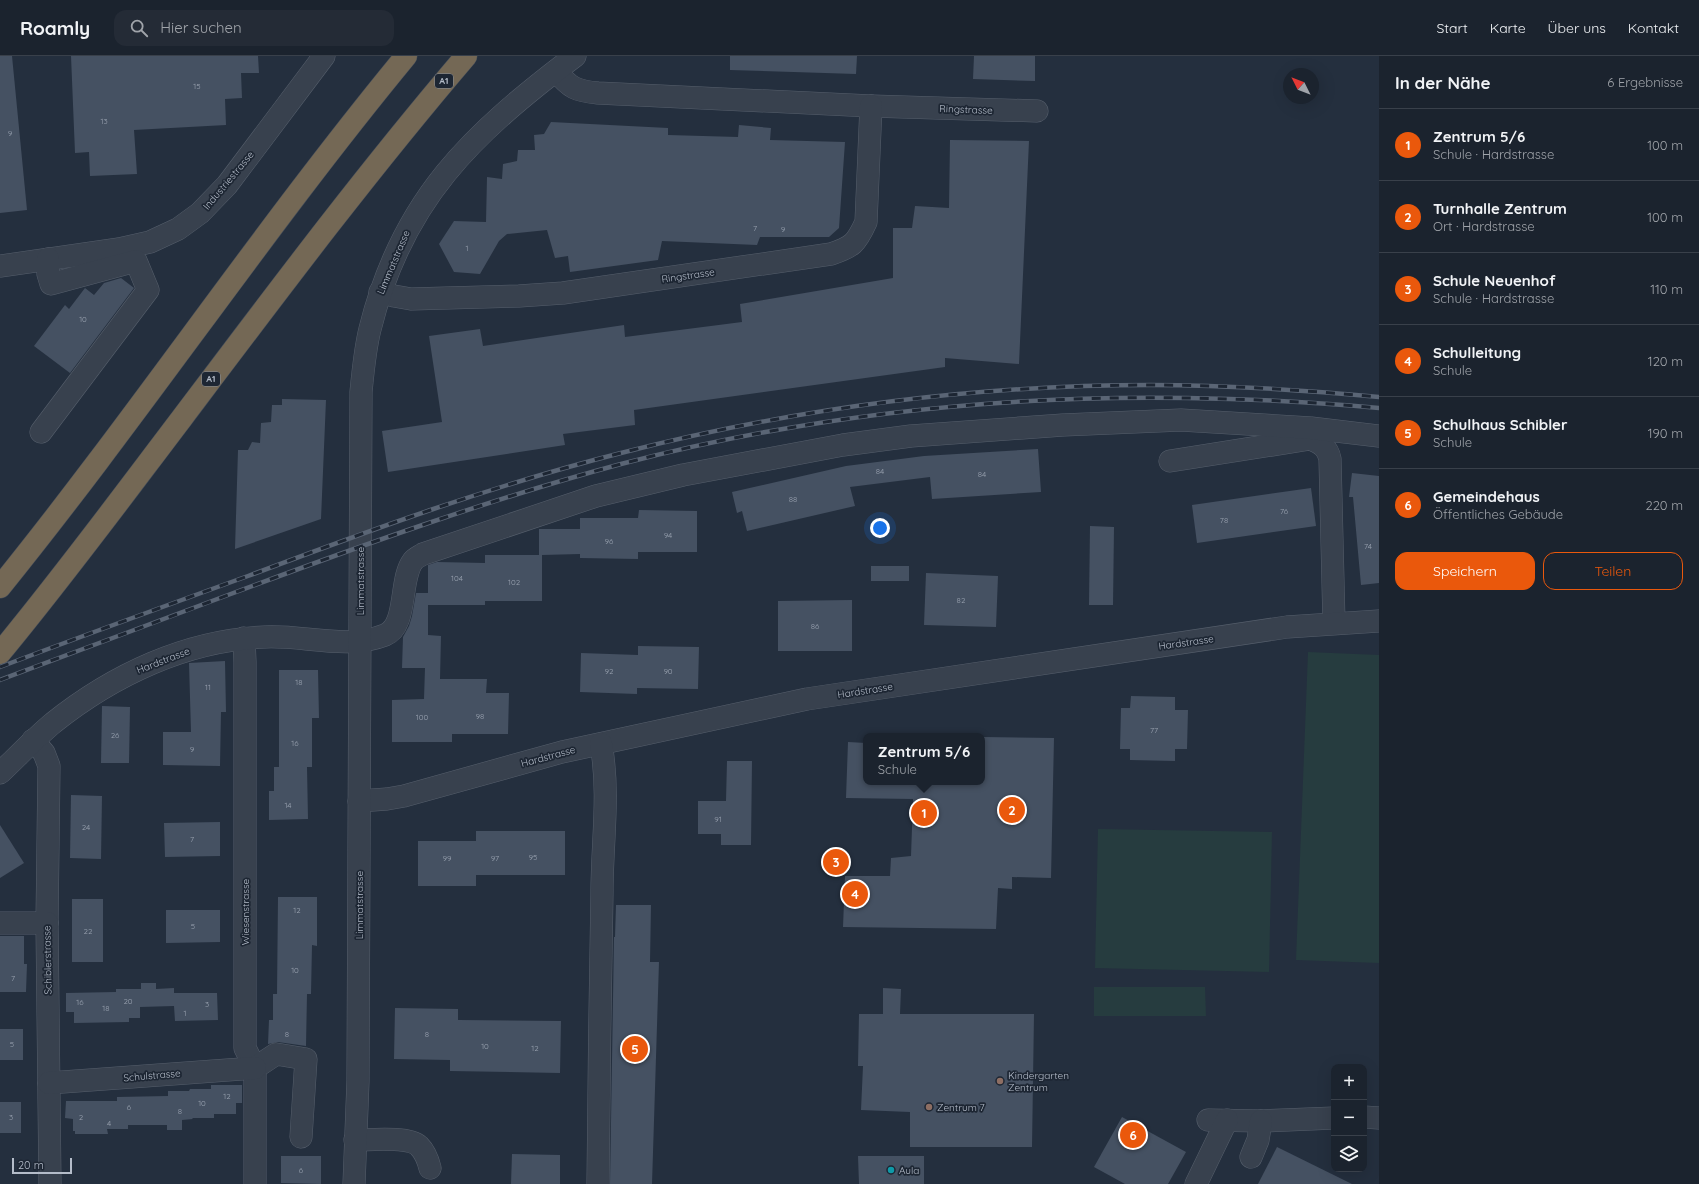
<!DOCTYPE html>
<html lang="de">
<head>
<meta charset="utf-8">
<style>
	:root { --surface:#1b232e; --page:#242b36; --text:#f1f3f6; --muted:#a0a4aa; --line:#39404a; --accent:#ea580c }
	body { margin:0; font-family:Quicksand,sans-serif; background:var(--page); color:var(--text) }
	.controls { position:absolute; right:12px; bottom:12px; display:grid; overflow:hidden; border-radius:8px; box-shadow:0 4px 16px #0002 }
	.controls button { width:36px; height:36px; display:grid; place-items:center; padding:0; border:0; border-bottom:1px solid var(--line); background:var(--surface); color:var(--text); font:20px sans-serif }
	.compass { position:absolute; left:1283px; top:12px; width:36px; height:36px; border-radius:50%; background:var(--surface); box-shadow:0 4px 16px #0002; rotate:312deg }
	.scale { position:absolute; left:12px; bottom:10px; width:60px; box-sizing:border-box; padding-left:4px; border:2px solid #b4bcc9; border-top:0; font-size:11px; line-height:14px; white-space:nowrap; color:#b4bcc9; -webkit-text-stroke:3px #1d2633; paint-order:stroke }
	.you { position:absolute; left:880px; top:472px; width:14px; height:14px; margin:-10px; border:3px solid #fff; border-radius:50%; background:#1a73e8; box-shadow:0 0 0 6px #1a73e833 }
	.badge { display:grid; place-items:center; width:26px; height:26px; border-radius:50%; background:var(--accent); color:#fff; font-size:13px; font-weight:700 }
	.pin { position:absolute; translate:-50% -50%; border:2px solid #fff; box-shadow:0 1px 4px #0006 }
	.popup { position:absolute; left:863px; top:677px; width:122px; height:52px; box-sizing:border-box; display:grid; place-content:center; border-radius:8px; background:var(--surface); filter:drop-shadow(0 1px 3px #0005); font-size:13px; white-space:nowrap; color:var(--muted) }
	.popup b { font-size:15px; color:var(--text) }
	.popup::after { content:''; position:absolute; left:50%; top:100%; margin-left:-8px; border:8px solid transparent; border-top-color:var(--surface) }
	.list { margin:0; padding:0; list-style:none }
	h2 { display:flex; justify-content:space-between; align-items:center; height:52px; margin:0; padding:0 16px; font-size:17px }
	h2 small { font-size:13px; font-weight:400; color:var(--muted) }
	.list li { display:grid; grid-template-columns:26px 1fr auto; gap:12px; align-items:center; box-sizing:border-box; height:72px; padding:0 16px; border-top:1px solid var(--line) }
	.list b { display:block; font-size:15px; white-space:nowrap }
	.list p { margin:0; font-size:13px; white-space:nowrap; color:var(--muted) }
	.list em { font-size:13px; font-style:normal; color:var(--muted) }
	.actions { display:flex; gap:8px; padding:12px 16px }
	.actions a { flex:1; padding:9px 0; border:1px solid var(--accent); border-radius:12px; text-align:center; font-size:14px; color:var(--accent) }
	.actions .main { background:var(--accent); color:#fff }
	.icon { flex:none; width:22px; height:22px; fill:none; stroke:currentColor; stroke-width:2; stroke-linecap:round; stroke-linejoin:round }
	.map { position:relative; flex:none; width:1379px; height:1128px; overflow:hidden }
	header { display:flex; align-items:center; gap:24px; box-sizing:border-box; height:56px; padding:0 20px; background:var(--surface); border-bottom:1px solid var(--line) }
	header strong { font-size:19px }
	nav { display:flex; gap:22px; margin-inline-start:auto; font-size:14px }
	.search { width:280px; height:36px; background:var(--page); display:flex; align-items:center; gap:10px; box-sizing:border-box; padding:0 14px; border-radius:12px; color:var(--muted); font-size:15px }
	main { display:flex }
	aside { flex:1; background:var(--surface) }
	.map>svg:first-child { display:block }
	.green { fill:#263c3f }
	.building { fill:#455162 }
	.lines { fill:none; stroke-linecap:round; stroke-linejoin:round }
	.minor-casing { stroke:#565f6c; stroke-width:23 }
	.highway-casing { stroke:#434c59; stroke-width:23 }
	.minor { stroke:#38414e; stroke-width:22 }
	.highway { stroke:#746855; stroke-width:22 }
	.rail-casing { stroke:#5a6575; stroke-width:4.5 }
	.rail { stroke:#1d2633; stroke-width:3; stroke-dasharray:9; stroke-linecap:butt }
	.education-dot { fill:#8d6e63; stroke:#1d2633; stroke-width:1.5 }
	.culture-dot { fill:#0f9aa8; stroke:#1d2633; stroke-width:1.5 }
	.labels { text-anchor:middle; stroke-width:3.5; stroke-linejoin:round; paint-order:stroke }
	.number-label { font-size:8px; fill:#98a1af }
	.shield { fill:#1d2633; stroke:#878f9c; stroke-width:1 }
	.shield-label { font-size:9px; font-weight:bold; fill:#b4bcc9 }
	.street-label { font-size:10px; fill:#b4bcc9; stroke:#1d2633 }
	.poi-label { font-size:10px; fill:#b4bcc9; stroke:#1d2633; text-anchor:start }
</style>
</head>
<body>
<header>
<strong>Roamly</strong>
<div class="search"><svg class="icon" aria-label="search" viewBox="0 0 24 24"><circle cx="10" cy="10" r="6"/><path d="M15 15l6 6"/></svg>Hier suchen</div>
<nav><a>Start</a><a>Karte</a><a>Über uns</a><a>Kontakt</a></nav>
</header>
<main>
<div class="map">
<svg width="1379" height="1128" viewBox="0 0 1379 1128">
	<rect width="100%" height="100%" fill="#242f3e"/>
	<g class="green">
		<polygon points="1308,596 1379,599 1379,907 1296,904"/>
		<polygon points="1098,773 1272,776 1269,916 1095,912"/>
		<polygon points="1094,931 1205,931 1206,960 1094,960"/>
	</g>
	<g class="building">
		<polygon points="0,0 12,0 27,154 0,157"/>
		<polygon points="71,0 258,0 259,17 241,17 242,42 225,43 226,69 134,74 137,118 90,120 89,96 75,97"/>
		<polygon points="730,0 857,0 856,18 730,14"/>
		<polygon points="974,0 1035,0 1035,25 973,23"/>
		<polygon points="551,66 668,72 668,79 738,81 739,69 771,72 770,84 845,86 839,172 829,181 760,181 757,189 662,185 658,204 570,216 568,200 555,202 547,174 507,178 499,185 480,218 454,216 439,188 454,165 486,166 487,121 502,123 503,108 517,105 518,94 535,94 534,79 544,78"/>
		<polygon points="950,84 1029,85 1019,308 945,302 945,311 634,354 635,369 563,378 565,389 388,416 382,375 442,366 429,280 480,273 483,290 624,269 625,281 742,266 740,248 893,222 893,172 912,172 915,150 949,152"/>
		<polygon points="121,222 134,232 70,317 34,290 65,249 69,253 85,232 94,239 104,227"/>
		<polygon points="282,343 326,344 321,463 235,493 238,394 248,394 252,386 260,387 261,367 271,366 272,349 282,349"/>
		<polygon points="1038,393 1041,436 932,443 930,421 850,431 855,450 747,475 742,455 737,457 732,436 846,410 924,400"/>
		<polygon points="1352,417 1379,420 1379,527 1361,529 1353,441 1349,441"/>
		<polygon points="1311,432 1316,470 1197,487 1192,449"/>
		<polygon points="639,454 697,455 697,496 638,496 638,503 580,502 580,498 542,499 542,545 485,545 485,549 428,549 428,509 437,506 485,507 485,499 539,499 539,473 580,473 580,462 638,462"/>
		<polygon points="1090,470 1114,471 1113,549 1089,549"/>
		<rect x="871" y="510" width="38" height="15"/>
		<polygon points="926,517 998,520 996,571 924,569"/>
		<polygon points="416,537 428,537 428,579 441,580 440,623 487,623 486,637 509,637 508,678 452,678 452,686 392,686 392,644 424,643 425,612 402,612 403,581 409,570 412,560"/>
		<polygon points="852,544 852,595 778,595 778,545"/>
		<polygon points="638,590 699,591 698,633 637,632 637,638 580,636 581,597 638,599"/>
		<polygon points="225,605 226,656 221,656 220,710 163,709 163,676 191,676 189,607"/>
		<polygon points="279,614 318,614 319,662 312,662 312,711 307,711 308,763 269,764 269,735 274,735 274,711 279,711"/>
		<polygon points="1131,640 1175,641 1175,654 1188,654 1187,693 1175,693 1175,705 1130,704 1130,693 1120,693 1121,652 1130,652"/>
		<polygon points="102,650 130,651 129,707 101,707"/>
		<polygon points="982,681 1054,682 1051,822 1012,821 1012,833 998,832 996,873 843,871 845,820 890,820 891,802 911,800 913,743 846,742 848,686 866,687 866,726 982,726"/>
		<polygon points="727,705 752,705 751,789 721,789 721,778 698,778 698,745 726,745"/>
		<polygon points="71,739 102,740 101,803 70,802"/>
		<polygon points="220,766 220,800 165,801 164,767"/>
		<polygon points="0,769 24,807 0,822"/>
		<polygon points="476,775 565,775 565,819 476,819 476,830 418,830 418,785 476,785"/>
		<polygon points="278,841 317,841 317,890 312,889 311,938 307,938 306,990 278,986 268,988 269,964 273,964 273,938 277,938"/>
		<rect x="72" y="843" width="31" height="63"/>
		<polygon points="616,849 651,849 650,906 659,906 652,1128 610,1128 614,881 615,881"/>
		<polygon points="166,854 220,854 220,886 166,887"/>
		<polygon points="0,880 24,880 24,908 27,908 26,936 0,936"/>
		<polygon points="141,927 156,927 156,933 174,932 174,937 217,937 218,964 175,965 174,950 140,951 140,962 129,962 129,966 74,967 74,956 66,956 66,937 116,936 116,933 141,933"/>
		<polygon points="883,932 901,933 900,958 1034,958 1032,1091 910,1091 910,1056 861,1054 863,1010 858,1010 859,958 883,958"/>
		<polygon points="395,952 458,953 458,964 561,965 560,1017 450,1015 450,1004 394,1003"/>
		<rect x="0" y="973" width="23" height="31"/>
		<polygon points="211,1029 242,1029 242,1047 236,1047 236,1058 214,1058 214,1062 192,1062 193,1063 182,1064 182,1074 167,1074 167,1069 128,1069 128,1073 107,1073 108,1078 75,1078 75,1075 73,1075 73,1063 65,1062 66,1045 117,1045 117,1041 168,1040 168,1035 189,1035 190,1033 211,1033"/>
		<rect x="0" y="1046" width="21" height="31"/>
		<polygon points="1122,1061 1186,1096 1168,1128 1125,1128 1094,1111"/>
		<polygon points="1277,1091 1352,1128 1258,1128"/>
		<polygon points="512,1098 560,1099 560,1128 511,1128"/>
		<polygon points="281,1100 321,1100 321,1128 281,1127"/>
		<polygon points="858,1100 924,1100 924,1128 859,1128"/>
	</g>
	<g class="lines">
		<defs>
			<g id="minor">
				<path d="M556 15C570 32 576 35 598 37L871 50 1037 55"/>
				<polyline points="0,210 119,193 150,186 178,173 200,157 227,129 324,0"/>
				<path d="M380 236 394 240 411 243 519 240 563 237 831 198C852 191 856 188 866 166L871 50"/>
				<polyline points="41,376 148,234 136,205 51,228 48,218 48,203"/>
				<path d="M1170 405 1310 383C1321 387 1328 392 1330 403L1334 567"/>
				<polyline points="244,582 245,606 245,992 255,1012 255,1128"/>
				<polyline points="33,684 44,697 49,710 47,867 50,1128"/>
				<path d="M0 717C18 700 34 683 53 667 113 619 187 584 265 581 305 579 347 594 385 579 408 570 399 523 413 505 415 502 420 500 423 498L596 440 683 419 843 389 911 380 1063 369 1181 364 1311 372 1379 380"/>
				<polyline points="359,745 387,743 404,740 562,696 807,643 1287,571 1379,565"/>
				<polyline points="0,867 47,867"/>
				<polyline points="255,1012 276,998 306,1003 301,1081"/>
				<polyline points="49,1027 255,1012"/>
				<polyline points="1364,1061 1379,1062"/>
				<polyline points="1208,1064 1261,1065 1334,1062"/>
				<path d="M355 1084C370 1084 408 1080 419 1090 425 1096 428 1104 430 1112"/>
				<polyline points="1251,1101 1258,1084 1261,1065"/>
				<path d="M354 1128 358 1025 361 336C363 315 365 293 370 273 402 143 472 78 575 0"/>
				<path d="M598 1128C599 1031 600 933 602 836 602 786 610 738 601 688"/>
				<polyline points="1196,1128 1227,1064"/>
			</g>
			<g id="highway">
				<path d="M0 531C140 358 264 172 406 0"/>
				<path d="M0 597C63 521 122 441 182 362 274 240 366 117 466 0"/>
			</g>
		</defs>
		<use href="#minor" class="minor-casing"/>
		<use href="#highway" class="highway-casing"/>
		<use href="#minor" class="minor"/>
		<use href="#highway" class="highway"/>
		<defs>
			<g id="rail">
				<path d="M0 611C82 580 165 550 248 520 370 474 494 429 621 397 793 353 973 329 1151 329 1227 329 1303 334 1379 341"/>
				<path d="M0 624C76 595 152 568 228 539 357 491 487 444 621 408 805 360 996 339 1187 342 1251 343 1315 346 1379 352"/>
			</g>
		</defs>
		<use href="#rail" class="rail-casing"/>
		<use href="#rail" class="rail"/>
	</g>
	<g class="education-dot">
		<circle cx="1000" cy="1025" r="4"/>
		<circle cx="929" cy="1051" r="4"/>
	</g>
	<circle class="culture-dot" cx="891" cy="1114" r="4"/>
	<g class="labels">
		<g class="number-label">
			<text x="197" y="33">15</text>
			<text x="104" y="68">13</text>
			<text x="10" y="80">9</text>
			<text x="755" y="175">7</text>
			<text x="783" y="176">9</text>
			<text x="467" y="195">1</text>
			<text x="83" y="266">10</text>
			<text x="880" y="418">84</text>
			<text x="982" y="421">84</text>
			<text x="793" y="446">88</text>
			<text x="1284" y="458">76</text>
			<text x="1224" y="467">78</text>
			<text x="668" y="482">94</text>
			<text x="609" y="488">96</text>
			<text x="1368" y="493">74</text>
			<text x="457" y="525">104</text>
			<text x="514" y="529">102</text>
			<text x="961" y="547">82</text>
			<text x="815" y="573">86</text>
			<text x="609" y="618">92</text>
			<text x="668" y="618">90</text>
			<text x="299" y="629">18</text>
			<text x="208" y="634">11</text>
			<text x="480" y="663">98</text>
			<text x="422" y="664">100</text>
			<text x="1154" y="677">77</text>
			<text x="115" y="682">26</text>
			<text x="295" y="690">16</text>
			<text x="192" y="696">9</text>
			<text x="288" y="752">14</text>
			<text x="718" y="766">91</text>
			<text x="86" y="774">24</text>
			<text x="192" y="786">7</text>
			<text x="533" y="804">95</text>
			<text x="447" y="805">99</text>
			<text x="495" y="805">97</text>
			<text x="297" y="857">12</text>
			<text x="193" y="873">5</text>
			<text x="88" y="878">22</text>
			<text x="295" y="917">10</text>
			<text x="13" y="925">7</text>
			<text x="128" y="948">20</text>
			<text x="80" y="949">16</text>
			<text x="207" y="951">3</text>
			<text x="106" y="955">18</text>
			<text x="185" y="960">1</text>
			<text x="287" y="981">8</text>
			<text x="427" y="981">8</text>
			<text x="12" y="991">5</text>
			<text x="485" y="993">10</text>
			<text x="535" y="995">12</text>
			<text x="227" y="1043">12</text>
			<text x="202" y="1050">10</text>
			<text x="129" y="1054">6</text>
			<text x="180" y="1058">8</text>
			<text x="11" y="1064">3</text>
			<text x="81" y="1064">2</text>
			<text x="109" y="1070">4</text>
			<text x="301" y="1117">6</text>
		</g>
		<g class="shield">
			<rect x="435" y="18" width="18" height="14" rx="3"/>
			<rect x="202" y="316" width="18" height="14" rx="3"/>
		</g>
		<g class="shield-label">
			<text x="444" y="28">A1</text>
			<text x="211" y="326">A1</text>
		</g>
		<g class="street-label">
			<text transform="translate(966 53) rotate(2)" y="4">Ringstrasse</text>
			<text transform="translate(228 124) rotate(-50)" y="4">Industriestrasse</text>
			<text transform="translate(393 206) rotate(-67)" y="4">Limmatstrasse</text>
			<text transform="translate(688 219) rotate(-8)" y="4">Ringstrasse</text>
			<text transform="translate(360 525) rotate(-90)" y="4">Limmatstrasse</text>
			<text transform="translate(1186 586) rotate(-8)" y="4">Hardstrasse</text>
			<text transform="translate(163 604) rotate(-21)" y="4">Hardstrasse</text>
			<text transform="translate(865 634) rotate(-9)" y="4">Hardstrasse</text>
			<text transform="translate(548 700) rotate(-15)" y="4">Hardstrasse</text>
			<text transform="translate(359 849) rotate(-90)" y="4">Limmatstrasse</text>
			<text transform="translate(245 856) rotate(-90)" y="4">Wiesenstrasse</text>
			<text transform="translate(47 904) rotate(-91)" y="4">Schiblerstrasse</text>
			<text transform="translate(152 1019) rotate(-5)" y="4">Schulstrasse</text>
		</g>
		<g class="poi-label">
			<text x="1008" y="1023">Kindergarten<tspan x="1008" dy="12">Zentrum</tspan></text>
			<text x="937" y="1055">Zentrum 7</text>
			<text x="899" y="1118">Aula</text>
		</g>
	</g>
</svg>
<div class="controls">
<button>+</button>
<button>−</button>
<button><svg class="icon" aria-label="layers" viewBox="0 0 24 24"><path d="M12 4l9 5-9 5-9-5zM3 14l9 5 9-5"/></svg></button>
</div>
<svg class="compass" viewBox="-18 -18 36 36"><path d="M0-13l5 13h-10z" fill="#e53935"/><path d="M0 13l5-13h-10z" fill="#a0a4aa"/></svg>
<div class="scale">20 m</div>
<div class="you"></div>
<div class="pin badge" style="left:924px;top:757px">1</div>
<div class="popup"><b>Zentrum 5/6</b>Schule</div>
<div class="pin badge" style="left:1012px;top:754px">2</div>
<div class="pin badge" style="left:836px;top:806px">3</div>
<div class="pin badge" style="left:855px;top:838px">4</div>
<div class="pin badge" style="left:635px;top:993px">5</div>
<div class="pin badge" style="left:1133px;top:1079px">6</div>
</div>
<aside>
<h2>In der Nähe<small>6 Ergebnisse</small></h2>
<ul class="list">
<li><span class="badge">1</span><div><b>Zentrum 5/6</b><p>Schule · Hardstrasse</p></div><em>100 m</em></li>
<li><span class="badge">2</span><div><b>Turnhalle Zentrum</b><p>Ort · Hardstrasse</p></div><em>100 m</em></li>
<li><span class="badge">3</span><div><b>Schule Neuenhof</b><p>Schule · Hardstrasse</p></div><em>110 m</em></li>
<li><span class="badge">4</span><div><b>Schulleitung</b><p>Schule</p></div><em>120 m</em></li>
<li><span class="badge">5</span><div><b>Schulhaus Schibler</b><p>Schule</p></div><em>190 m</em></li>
<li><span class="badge">6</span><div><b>Gemeindehaus</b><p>Öffentliches Gebäude</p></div><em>220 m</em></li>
</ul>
<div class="actions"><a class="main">Speichern</a><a>Teilen</a></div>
</aside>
</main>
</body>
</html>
